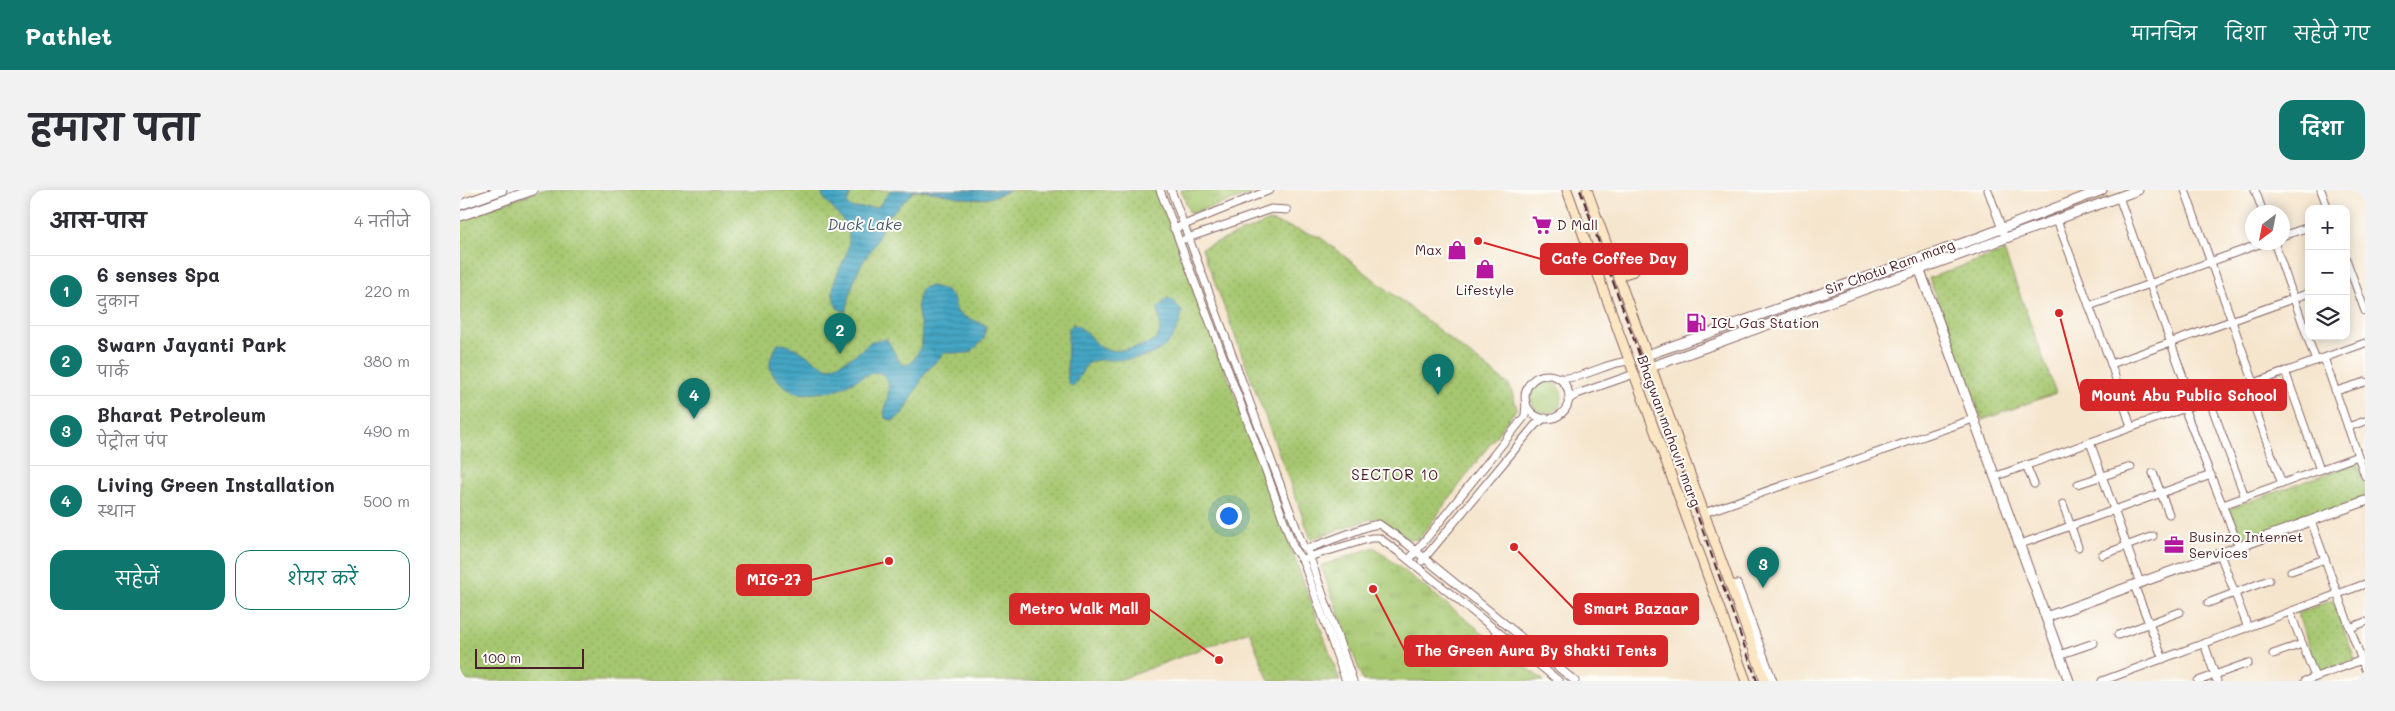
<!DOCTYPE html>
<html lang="hi">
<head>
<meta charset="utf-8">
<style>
	:root { --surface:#fff; --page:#f2f2f3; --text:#2b2b33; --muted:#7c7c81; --line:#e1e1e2; --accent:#0f766e }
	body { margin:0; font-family:Mali,"Playpen Sans Deva",sans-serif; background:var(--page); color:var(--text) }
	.controls { position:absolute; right:15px; top:15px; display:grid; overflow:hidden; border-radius:10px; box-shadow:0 2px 12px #0003 }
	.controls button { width:45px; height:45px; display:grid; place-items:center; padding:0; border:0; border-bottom:1px solid var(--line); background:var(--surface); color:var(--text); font:25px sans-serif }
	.compass { position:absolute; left:1785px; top:15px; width:45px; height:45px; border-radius:50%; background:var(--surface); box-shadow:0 2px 12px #0003; rotate:212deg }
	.scale { position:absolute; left:15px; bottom:12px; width:109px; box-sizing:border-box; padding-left:5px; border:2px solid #4a1f2b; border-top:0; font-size:14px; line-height:18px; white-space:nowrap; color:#4a1f2b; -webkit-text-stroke:4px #fdfcf7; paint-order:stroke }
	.you { position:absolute; left:768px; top:325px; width:18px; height:18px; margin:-12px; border:4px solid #fff; border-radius:50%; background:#1a73e8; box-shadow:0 0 0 8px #1a73e833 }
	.badge { display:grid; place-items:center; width:32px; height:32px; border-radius:50%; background:var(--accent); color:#fff; font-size:16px; font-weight:700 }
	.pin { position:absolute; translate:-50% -41px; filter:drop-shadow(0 1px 2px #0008) }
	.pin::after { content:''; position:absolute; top:26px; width:18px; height:15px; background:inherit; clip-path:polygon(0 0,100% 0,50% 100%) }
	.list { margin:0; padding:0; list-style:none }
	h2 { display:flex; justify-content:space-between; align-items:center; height:65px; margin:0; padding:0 20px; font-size:21px }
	h2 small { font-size:16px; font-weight:400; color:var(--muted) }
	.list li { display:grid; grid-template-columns:32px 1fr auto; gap:15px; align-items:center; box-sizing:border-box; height:70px; padding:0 20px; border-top:1px solid var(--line) }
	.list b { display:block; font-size:19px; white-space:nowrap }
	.list p { margin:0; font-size:16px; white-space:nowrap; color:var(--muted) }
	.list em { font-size:16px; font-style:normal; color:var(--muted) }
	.actions { display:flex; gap:10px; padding:15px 20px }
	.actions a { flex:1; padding:11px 0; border:1px solid var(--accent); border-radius:15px; text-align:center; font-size:18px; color:var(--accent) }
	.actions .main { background:var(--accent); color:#fff }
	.icon { flex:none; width:28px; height:28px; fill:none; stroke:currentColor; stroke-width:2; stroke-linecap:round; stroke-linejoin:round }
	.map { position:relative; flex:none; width:1905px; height:491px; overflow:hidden; border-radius:15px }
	header { display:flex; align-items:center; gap:30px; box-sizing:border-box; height:70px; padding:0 25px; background:var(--accent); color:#fff }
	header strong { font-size:24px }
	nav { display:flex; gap:28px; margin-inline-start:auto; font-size:18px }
	.intro { display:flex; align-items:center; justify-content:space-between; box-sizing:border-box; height:120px; padding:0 30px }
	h1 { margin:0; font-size:35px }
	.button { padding:12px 22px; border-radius:15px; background:var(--accent); color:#fff; font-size:18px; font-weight:700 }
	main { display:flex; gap:30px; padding:0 30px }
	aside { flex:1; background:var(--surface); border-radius:15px; box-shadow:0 2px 12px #0003 }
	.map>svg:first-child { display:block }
	.grass { fill:url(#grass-tufts); stroke:#78734e }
	.park { fill:url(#park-dots); stroke:#78734e }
	.water { fill:url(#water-rules); stroke:#476278 }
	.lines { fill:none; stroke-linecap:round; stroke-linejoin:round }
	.minor-casing { stroke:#866464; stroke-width:9 }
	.tertiary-casing { stroke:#866464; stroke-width:11 }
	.secondary-casing { stroke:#866464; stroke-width:11 }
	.minor { stroke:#fff; stroke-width:7 }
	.tertiary { stroke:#fff; stroke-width:9 }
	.secondary { stroke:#fbe6c4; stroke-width:9 }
	.rail { stroke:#4a1f2b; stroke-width:2; stroke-dasharray:8 4; stroke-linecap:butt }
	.labels { text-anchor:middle; stroke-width:4; stroke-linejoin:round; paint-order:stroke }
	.poi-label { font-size:14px; fill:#4a1f2b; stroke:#fdfcf7; text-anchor:start }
	.street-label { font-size:14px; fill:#4a1f2b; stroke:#fdfcf7 }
	.water-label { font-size:15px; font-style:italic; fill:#475c70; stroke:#fdfcf7 }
	.neighbourhood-label { font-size:15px; letter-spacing:1px; fill:#4a1f2b; stroke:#fdfcf7 }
	.leader { fill:none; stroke:#d62828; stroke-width:2 }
	.callout-dot { fill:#d62828; stroke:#fdfcf7; stroke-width:2 }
	.callout { fill:#d62828; stroke:#d62828; stroke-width:2 }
	.callout-label { font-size:15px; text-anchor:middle; font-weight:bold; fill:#fff }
</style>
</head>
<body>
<header>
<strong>Pathlet</strong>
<nav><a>मानचित्र</a><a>दिशा</a><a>सहेजे गए</a></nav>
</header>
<div class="intro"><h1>हमारा पता</h1><a class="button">दिशा</a></div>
<main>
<aside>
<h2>आस-पास<small>4 नतीजे</small></h2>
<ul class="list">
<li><span class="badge">1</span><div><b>6 senses Spa</b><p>दुकान</p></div><em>220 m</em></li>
<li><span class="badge">2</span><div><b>Swarn Jayanti Park</b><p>पार्क</p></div><em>380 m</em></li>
<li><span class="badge">3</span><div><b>Bharat Petroleum</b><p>पेट्रोल पंप</p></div><em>490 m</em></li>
<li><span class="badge">4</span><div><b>Living Green Installation</b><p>स्थान</p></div><em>500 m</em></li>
</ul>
<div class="actions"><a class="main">सहेजें</a><a>शेयर करें</a></div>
</aside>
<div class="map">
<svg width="1905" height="491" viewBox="0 0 1905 491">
	<defs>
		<pattern id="grass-tufts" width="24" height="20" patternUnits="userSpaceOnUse" patternTransform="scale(1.25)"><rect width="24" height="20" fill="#a6c770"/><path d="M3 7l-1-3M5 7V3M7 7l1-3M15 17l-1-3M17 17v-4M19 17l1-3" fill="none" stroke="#90aa61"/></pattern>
		<pattern id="park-dots" width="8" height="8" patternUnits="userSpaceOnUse" patternTransform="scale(1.25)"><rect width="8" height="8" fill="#a6c770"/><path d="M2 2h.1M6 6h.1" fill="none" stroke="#90aa61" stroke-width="1.8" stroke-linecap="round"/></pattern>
		<pattern id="water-rules" width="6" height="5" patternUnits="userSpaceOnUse" patternTransform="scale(1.25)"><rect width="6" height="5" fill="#44a6c4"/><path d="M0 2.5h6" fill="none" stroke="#3b879f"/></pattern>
	</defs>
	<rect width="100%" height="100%" fill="#fdfcf7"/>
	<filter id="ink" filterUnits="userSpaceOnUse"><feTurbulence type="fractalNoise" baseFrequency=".02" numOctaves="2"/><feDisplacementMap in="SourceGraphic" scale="10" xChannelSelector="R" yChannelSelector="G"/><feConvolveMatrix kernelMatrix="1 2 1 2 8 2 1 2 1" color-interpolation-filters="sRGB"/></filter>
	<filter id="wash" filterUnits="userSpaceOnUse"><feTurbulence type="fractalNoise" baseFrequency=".0096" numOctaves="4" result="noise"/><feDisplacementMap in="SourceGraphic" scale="20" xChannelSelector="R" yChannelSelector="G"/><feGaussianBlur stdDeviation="1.12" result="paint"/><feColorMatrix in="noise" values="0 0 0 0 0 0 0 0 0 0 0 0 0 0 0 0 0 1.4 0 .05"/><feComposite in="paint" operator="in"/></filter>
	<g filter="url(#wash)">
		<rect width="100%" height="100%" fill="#f5e5cd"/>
		<g class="grass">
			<polygon points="721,0 796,0 792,4 730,24"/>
			<circle cx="1086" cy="207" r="16"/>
			<polygon points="914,357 1084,491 903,491 861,376"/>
		</g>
		<g class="park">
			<polygon points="81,0 699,0 880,491 809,491 789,441 656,491 0,491 0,29"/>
			<polygon points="810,31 860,47 1050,196 1057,218 959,349 949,350 917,327 851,349 742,58"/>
			<polygon points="1544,61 1596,203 1522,230 1469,88"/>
			<polygon points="1897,273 1905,296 1905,310 1781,354 1768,319"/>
			<polygon points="1873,410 1895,470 1859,482 1837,423"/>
		</g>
		<g class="water">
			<path d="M360 0H392L387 14 391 18 418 17 431 0H550C543 3 535 7 528 8 504 12 479 0 454 1L425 30 416 52 400 77 393 93 386 122 377 118C363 89 391 74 389 45 387 26 365 17 360 0Z"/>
			<path d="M471 96C483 98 496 104 495 118L500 125 526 135 524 149 510 163H484L465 183 444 222 433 231 425 228C422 215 437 194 422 184 411 177 385 199 372 201 366 202 343 205 337 203 332 202 325 196 321 193 305 179 308 169 319 153 341 157 348 169 368 178 385 172 399 164 411 151L427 149 439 171 444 175 450 174C455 168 462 158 462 149 462 130 452 116 462 98Z"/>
			<path d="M707 108 713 110 722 122C716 160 689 170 655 170 646 170 635 168 628 174 622 179 619 190 613 196L609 194C605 185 609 154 608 140L613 134C628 139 633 155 647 160 655 163 689 156 696 149 703 142 699 127 698 119Z"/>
		</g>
	</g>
	<g filter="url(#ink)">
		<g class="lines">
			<defs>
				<g id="minor">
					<polyline points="700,0 802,270 834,359 843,371 886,491"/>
					<polyline points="711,0 843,356 847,359 893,491"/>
					<polyline points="1528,0 1543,42"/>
					<polyline points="1725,0 1794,193"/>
					<polyline points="1795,0 1803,22"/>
					<polyline points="1861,0 1868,19"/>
					<polyline points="1659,7 1733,215"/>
					<polyline points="1597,30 1651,174 1671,237"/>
					<polyline points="714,39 810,0"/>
					<polyline points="1822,46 1849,37"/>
					<polyline points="725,49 811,19 827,20"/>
					<polyline points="1814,52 1856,171"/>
					<polyline points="1886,69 1905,121"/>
					<polyline points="1629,116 1805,52"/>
					<polyline points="1864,168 1905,286"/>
					<polyline points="1651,174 1849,103"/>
					<polyline points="1825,181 1860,280"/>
					<circle cx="1087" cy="207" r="22"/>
					<path d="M1099 188C1124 190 1145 172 1170 171"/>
					<polyline points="1787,196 1822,294"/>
					<polyline points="1876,201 1905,192"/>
					<polyline points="1749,209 1785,307"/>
					<polyline points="1108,210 1117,204 1174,184"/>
					<polyline points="1724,218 1779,357"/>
					<polyline points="1888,237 1905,231"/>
					<polyline points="1630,252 1680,393"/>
					<polyline points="1566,275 1574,294"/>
					<polyline points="1693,283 1709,324"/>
					<polyline points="1534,287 1905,153"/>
					<polyline points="1618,294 1671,277"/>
					<polyline points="1603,314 1618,357"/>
					<polyline points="1763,315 1898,266"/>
					<polyline points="1244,323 1513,229"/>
					<polyline points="1851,331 1905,479"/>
					<polyline points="1558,355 1751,285"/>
					<polyline points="847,359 909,336 919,334 946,353 1115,491"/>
					<polyline points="1760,364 1788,438"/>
					<polyline points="1642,365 1693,346"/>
					<polyline points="845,368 911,348 919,348 940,363 1099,491"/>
					<polyline points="949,370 1065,226 1066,212"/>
					<polyline points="962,371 1075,235 1085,228"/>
					<polyline points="1831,381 1865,369"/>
					<polyline points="1270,395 1277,394 1313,491"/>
					<polyline points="1674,395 1703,469"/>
					<polyline points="1748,413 1809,390"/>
					<polyline points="1830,422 1855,487"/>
					<polyline points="1890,438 1905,432"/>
					<polyline points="1658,445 1720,422"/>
					<polyline points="1744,453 1757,491"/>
					<polyline points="1813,464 1842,454"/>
					<polyline points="1599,465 1634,453"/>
					<polyline points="1642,491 1905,394"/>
					<polyline points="1738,491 1788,473"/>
					<polyline points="1845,491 1902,470"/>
				</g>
				<g id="tertiary">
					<polyline points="0,15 42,0"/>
					<polyline points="0,26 73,0"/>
					<polyline points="1458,75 1609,491"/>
					<polyline points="1187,165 1520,47 1642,0"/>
					<polyline points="1191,177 1678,0"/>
					<polyline points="1586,427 1905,311"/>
				</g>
				<g id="secondary">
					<polyline points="1107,0 1286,491"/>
					<polyline points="1127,0 1305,491"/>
					<polyline points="1158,86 1174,81"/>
				</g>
			</defs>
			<use href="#minor" class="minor-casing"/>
			<use href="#tertiary" class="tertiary-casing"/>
			<use href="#secondary" class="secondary-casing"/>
			<use href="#minor" class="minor"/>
			<use href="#tertiary" class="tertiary"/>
			<use href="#secondary" class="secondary"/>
			<polyline class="rail" points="1120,0 1297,491"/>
		</g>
	</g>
	<defs>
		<symbol id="supermarket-bare" viewBox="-9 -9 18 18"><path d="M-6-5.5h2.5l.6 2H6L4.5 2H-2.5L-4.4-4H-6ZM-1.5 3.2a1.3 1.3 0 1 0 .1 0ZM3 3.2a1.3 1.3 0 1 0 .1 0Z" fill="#b5179e" stroke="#fdfcf7" stroke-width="2.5" paint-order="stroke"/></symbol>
		<symbol id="shop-bare" viewBox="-9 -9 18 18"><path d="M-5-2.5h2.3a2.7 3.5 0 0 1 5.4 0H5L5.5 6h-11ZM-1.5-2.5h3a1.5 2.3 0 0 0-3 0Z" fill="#b5179e" stroke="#fdfcf7" stroke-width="2.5" paint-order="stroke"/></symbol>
		<symbol id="fuel-bare" viewBox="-9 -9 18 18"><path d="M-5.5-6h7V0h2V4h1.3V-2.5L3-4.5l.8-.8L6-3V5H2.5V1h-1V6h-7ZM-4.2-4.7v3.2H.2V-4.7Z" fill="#b5179e" stroke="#fdfcf7" stroke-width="2.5" paint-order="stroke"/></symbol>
		<symbol id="office-bare" viewBox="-9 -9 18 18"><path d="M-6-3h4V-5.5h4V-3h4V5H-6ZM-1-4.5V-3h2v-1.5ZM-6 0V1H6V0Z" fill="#b5179e" stroke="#fdfcf7" stroke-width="2.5" paint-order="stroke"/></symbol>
	</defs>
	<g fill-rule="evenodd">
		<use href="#supermarket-bare" x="1068" y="21" width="28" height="28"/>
		<use href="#shop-bare" x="983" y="46" width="28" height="28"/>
		<use href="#shop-bare" x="1011" y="65" width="28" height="28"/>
		<use href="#fuel-bare" x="1222" y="119" width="28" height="28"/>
		<use href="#office-bare" x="1700" y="341" width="28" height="28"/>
	</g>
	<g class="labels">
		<g class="poi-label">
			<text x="1097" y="40">D Mall</text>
			<text x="982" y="65" text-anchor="end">Max</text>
			<text x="1025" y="105" text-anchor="middle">Lifestyle</text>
			<text x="1251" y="138">IGL Gas Station</text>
			<text x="1729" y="352">Businzo Internet<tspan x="1729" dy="16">Services</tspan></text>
		</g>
		<g class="street-label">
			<text transform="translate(1430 77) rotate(-20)" y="5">Sir Chotu Ram marg</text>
			<text transform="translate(1209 241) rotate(70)" y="5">Bhagwan mahavir marg</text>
		</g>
		<g class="water-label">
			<text x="405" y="40">Duck Lake</text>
		</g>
		<g class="neighbourhood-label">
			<text x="935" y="290">SECTOR 10</text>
		</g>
	</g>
	<path class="leader" d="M1018 51L1081 69M1599 123L1621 205M429 371L351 390M759 470L689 419M1054 357L1114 419M913 399L945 461"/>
	<g class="callout-dot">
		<circle cx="1018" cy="51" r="5"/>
		<circle cx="1599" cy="123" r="5"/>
		<circle cx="429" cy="371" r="5"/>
		<circle cx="759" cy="470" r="5"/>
		<circle cx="1054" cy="357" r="5"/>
		<circle cx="913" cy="399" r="5"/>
	</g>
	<g class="callout">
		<rect x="1081" y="54" width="146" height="30" rx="5"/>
		<rect x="1621" y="190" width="205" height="30" rx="5"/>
		<rect x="277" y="375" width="74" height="30" rx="5"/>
		<rect x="550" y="404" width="139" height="30" rx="5"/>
		<rect x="1114" y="404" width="124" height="30" rx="5"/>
		<rect x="945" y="446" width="262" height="30" rx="5"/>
	</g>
	<g class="callout-label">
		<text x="1154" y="74">Cafe Coffee Day</text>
		<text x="1724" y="211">Mount Abu Public School</text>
		<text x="314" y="395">MIG-27</text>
		<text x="619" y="424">Metro Walk Mall</text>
		<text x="1176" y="424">Smart Bazaar</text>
		<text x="1076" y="466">The Green Aura By Shakti Tents</text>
	</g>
</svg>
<div class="controls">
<button>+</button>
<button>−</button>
<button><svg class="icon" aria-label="layers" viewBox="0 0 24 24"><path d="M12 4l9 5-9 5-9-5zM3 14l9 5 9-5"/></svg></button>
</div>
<svg class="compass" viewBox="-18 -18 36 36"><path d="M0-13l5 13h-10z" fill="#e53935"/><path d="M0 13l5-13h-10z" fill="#7c7c81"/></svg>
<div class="scale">100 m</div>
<div class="you"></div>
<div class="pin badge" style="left:978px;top:205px">1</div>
<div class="pin badge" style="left:380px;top:164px">2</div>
<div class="pin badge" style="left:1303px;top:398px">3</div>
<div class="pin badge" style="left:234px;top:229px">4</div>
</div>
</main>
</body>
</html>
